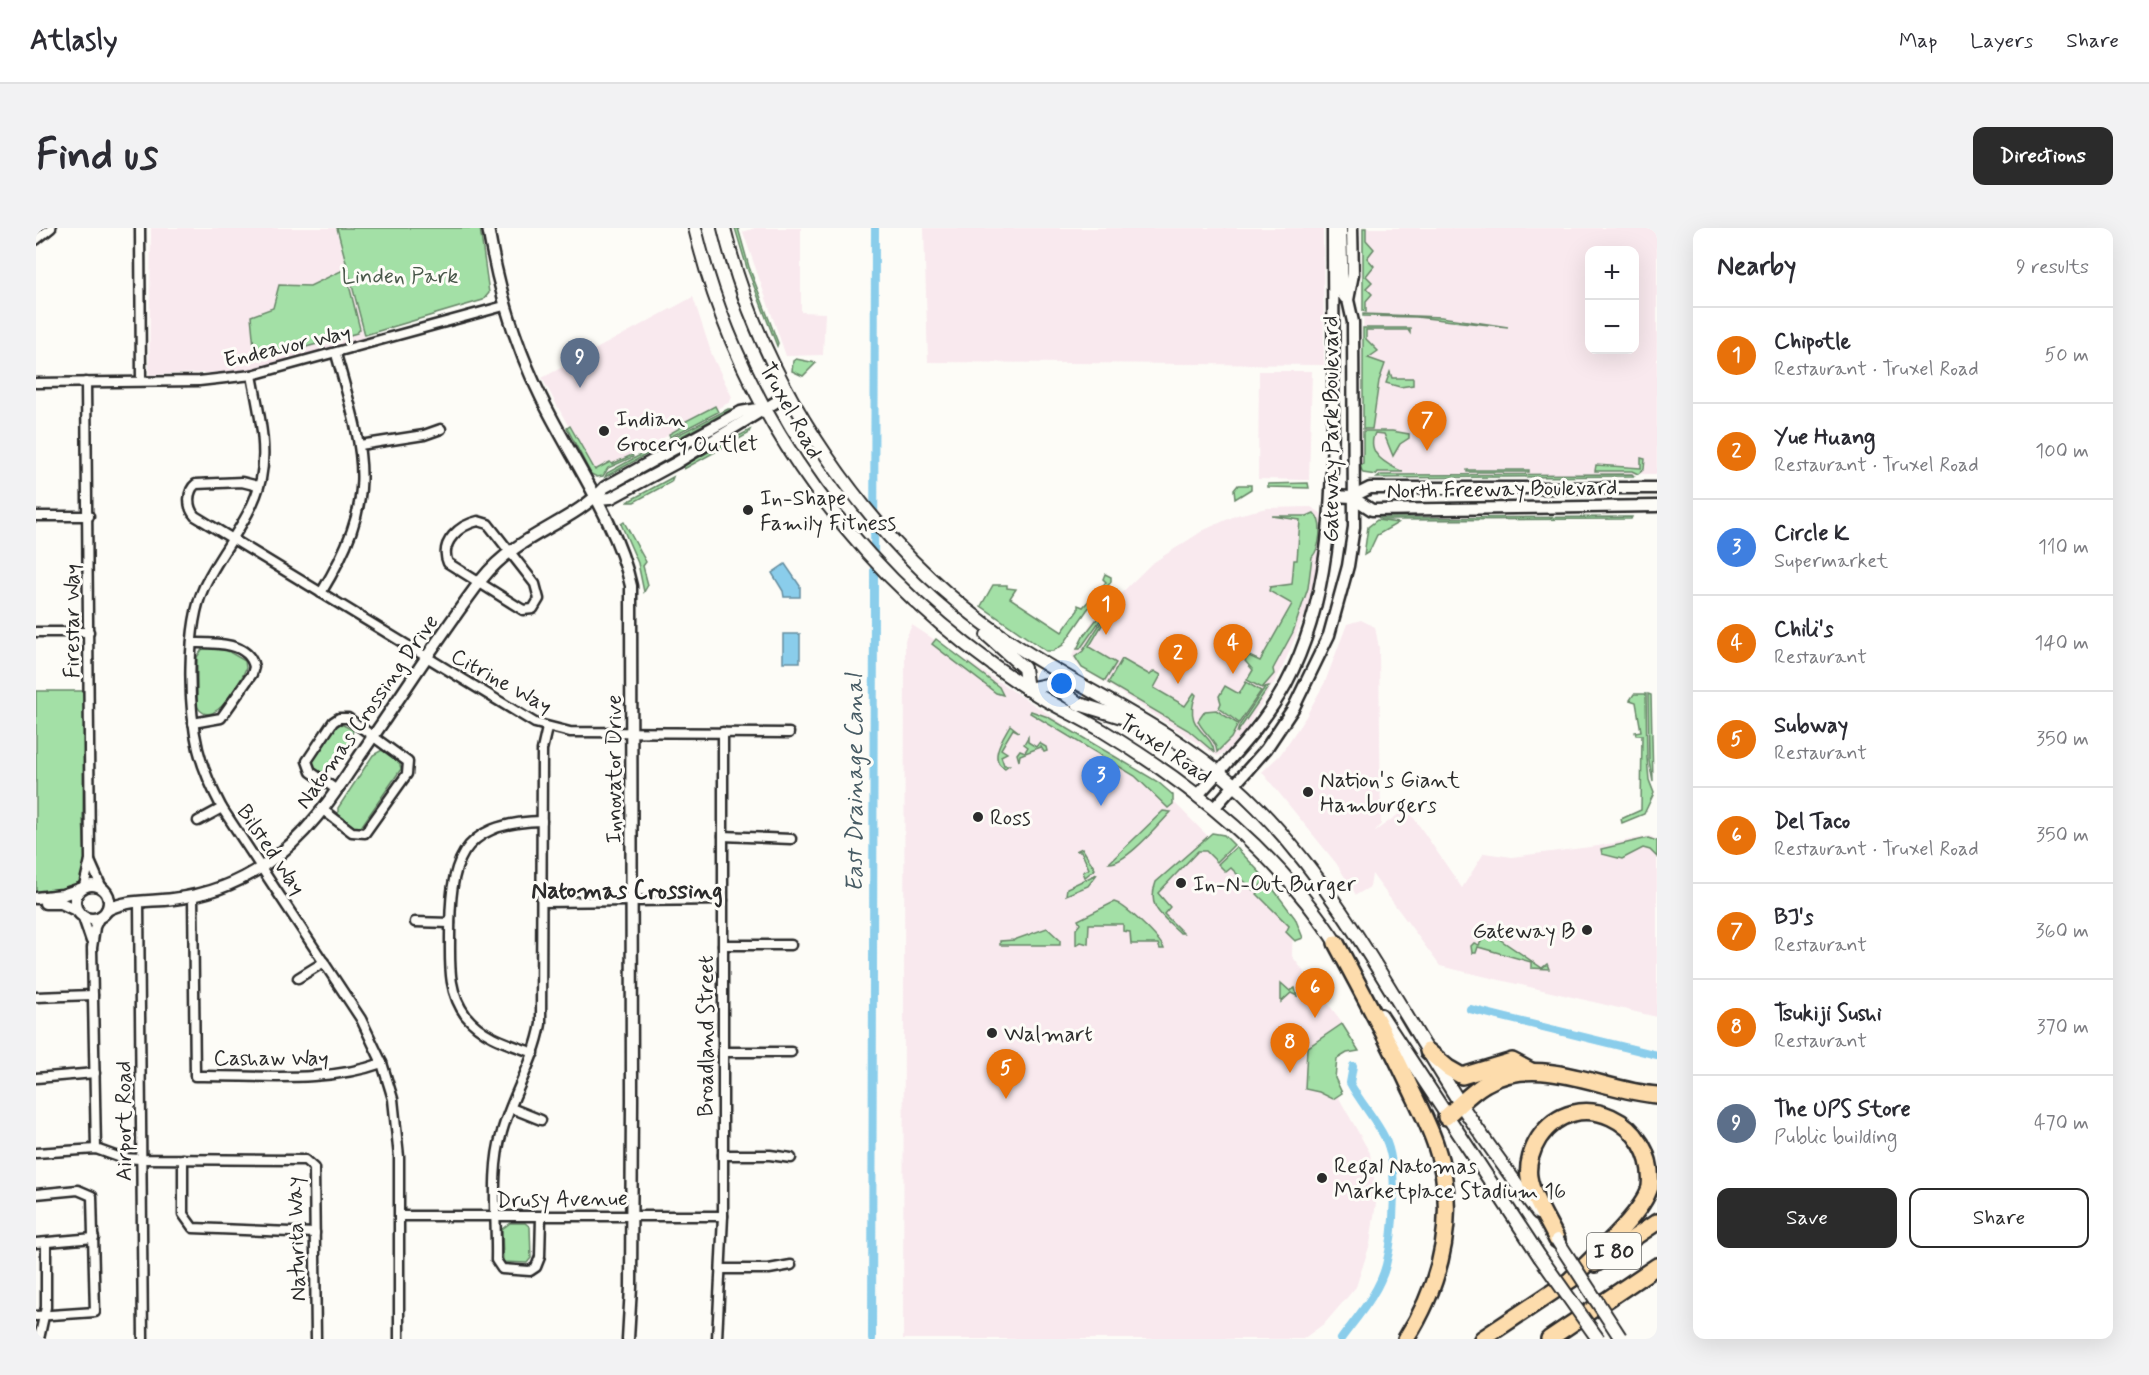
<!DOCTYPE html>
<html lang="en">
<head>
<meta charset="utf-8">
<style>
	:root { --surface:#fff; --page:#f2f2f3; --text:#2b2b33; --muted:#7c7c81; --line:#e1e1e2; --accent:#2b2b2b }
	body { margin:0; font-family:Mynerve,sans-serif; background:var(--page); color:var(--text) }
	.controls { position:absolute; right:18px; top:18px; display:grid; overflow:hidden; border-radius:12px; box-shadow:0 6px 24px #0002 }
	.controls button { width:54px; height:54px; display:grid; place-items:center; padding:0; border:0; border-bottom:2px solid var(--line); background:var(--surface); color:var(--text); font:30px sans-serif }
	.you { position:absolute; left:1026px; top:456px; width:21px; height:21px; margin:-15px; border:4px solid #fff; border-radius:50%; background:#1a73e8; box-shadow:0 0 0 9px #1a73e833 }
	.badge { display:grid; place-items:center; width:39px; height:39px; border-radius:50%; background:var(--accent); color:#fff; font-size:20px; font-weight:700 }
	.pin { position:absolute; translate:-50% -50px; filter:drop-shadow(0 2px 3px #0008) }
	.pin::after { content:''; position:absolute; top:32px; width:21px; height:18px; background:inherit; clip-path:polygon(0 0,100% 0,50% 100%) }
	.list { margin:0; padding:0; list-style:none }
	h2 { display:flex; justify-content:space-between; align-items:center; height:78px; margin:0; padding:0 24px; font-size:26px }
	h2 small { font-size:20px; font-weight:400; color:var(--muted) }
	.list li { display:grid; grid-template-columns:39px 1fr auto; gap:18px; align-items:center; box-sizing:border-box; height:96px; padding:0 24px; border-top:2px solid var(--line) }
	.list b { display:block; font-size:22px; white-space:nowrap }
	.list p { margin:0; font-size:20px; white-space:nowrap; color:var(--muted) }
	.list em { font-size:20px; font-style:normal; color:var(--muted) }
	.actions { display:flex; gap:12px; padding:18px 24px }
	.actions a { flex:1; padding:14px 0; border:2px solid var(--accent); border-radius:12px; text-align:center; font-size:21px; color:var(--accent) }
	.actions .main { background:var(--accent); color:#fff }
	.map { position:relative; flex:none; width:1621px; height:1111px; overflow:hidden; border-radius:12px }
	header { display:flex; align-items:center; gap:36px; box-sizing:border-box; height:84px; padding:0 30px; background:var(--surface); border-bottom:2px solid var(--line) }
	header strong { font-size:28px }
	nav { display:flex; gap:33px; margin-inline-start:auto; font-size:21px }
	.intro { display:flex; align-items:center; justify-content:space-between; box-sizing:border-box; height:144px; padding:0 36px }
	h1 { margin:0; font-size:42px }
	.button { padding:15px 27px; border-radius:12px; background:var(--accent); color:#fff; font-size:21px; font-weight:700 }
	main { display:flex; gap:36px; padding:0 36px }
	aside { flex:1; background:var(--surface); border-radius:12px; box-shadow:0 6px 24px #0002 }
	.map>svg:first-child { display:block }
	.built { fill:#f9e9ee; fill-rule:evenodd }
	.green { fill:#a3e0a6; stroke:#678668; stroke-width:1.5 }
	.water { fill:#8acdeb; stroke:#648c9e; stroke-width:1.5 }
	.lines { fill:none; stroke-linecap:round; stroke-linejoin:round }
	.canal { stroke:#8acdeb; stroke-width:8 }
	.minor-casing { stroke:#2b2b2b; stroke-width:13 }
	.tertiary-casing { stroke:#2b2b2b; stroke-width:15 }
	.secondary-casing { stroke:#2b2b2b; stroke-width:16 }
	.motorway-casing { stroke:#2b2b2b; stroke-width:20 }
	.minor { stroke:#fdfcf7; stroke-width:8 }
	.tertiary { stroke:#fdfcf7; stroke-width:10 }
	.secondary { stroke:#fdfcf7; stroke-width:12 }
	.motorway { stroke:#fddcac; stroke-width:15 }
	.secondary-bridge-casing { stroke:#2b2b2b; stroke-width:16; stroke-linecap:butt }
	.secondary-bridge { stroke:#fdfcf7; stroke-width:12 }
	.poi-dot { fill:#2b2b2b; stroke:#fdfcf7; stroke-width:2 }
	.labels { text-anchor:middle; stroke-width:6; stroke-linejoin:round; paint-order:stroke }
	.shield { fill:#fdfcf7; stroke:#6a6a68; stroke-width:1.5 }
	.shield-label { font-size:21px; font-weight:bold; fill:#2b2b2b }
	.park-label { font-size:22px; fill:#49584a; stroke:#fdfcf7 }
	.street-label { font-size:22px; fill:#2b2b2b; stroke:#fdfcf7 }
	.poi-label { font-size:22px; fill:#2b2b2b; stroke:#fdfcf7; text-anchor:start }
	.water-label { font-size:24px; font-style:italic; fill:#485c65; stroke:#fdfcf7 }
	.neighbourhood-label { font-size:24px; font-weight:bold; fill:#2b2b2b; stroke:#fdfcf7 }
</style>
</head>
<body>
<header>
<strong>Atlasly</strong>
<nav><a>Map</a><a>Layers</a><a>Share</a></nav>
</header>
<div class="intro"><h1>Find us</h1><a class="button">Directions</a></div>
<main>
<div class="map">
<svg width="1621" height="1111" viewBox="0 0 1621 1111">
	<rect width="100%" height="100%" fill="#fdfcf7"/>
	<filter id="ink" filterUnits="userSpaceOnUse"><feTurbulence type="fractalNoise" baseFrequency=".0167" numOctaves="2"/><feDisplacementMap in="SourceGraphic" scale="12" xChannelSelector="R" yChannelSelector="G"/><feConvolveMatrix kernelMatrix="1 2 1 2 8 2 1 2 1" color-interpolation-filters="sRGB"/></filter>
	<g filter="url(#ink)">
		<g class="built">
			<polygon points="115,0 300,0 329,111 220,143 113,147"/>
			<polygon points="719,0 765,0 765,84 789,85 787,127 750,128 707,4"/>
			<polygon points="888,0 1287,0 1288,137 892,134"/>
			<path d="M1329 0H1621V246L1339 247 1325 237ZM1554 22H1598V122H1554Z"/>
			<polygon points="657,69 676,127 696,169 694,174 566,243 557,243 506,150"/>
			<polygon points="1223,143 1276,143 1273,252 1222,251"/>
			<polygon points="1275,279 1285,285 1287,292 1283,327 1271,381 1245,443 1209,503 1189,525 1181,528 1042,437 1036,428 1055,395 1115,336 1168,302 1201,287 1231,280"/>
			<polygon points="1325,392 1339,399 1343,420 1345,596 1338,604 1371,580 1426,660 1448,625 1476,629 1562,618 1614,608 1621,612 1621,789 1404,738 1336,646 1334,659 1320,667 1300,635 1226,544 1244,527 1269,490 1289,454 1311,396"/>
			<polygon points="876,397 1121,557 1257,694 1256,728 1309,798 1271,822 1299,863 1334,925 1341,968 1334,1016 1320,1059 1289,1095 1267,1111 867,1111 869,412"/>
		</g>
		<g class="green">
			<polygon points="301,0 444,0 453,65 447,72 329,107"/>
			<polygon points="699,0 702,0 713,39 742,115 741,118 711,40"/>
			<polygon points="1327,0 1330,0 1330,12 1338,21 1331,30 1338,38 1330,48 1336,54 1330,60 1336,66 1330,73 1330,84 1327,83"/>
			<polygon points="309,41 324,101 321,105 238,128 218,119 215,88 237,80 243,57 274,58"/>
			<polygon points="1327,86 1405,89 1472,99 1380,89 1327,88"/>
			<polygon points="1327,100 1374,100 1374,105 1372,102 1330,102 1330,111 1342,123 1332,130 1349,136 1343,153 1336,201 1327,201"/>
			<polygon points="760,131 780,135 767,148 756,143 757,133"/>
			<polygon points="1354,144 1356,150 1377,150 1377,157 1364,159 1350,155"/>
			<polygon points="679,178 682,184 634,209 633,206 651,196 650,193"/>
			<polygon points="692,181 696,181 629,217 626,215"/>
			<polygon points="534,198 559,242 574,234 576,236 596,227 597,229 572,240 567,248 561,249 555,246 531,200"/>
			<polygon points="714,202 712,206 648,241 648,237"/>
			<path d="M1327 203H1356L1373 206V210L1364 216 1357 228 1348 206 1339 205C1329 226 1352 237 1367 244H1342L1340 247 1327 245 1324 238 1327 235Z"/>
			<polygon points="617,220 617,223 569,249 571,245"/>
			<polygon points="1605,230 1609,231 1608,241 1602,246 1596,243 1559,243 1560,237 1605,240"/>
			<rect x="1431" y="242" width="62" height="2"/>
			<polygon points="1596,246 1598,248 1341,250 1345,247"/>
			<polygon points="637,249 635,254 598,274 591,274"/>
			<polygon points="1272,255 1273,260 1232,259 1232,256"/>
			<polygon points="1202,257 1215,257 1215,261 1199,271 1198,262"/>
			<path d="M1278 285C1288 294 1284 320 1276 329L1272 360 1257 404 1237 441 1238 446 1226 460 1211 452 1217 442 1209 433 1213 428 1224 433 1256 376 1233 363 1234 359 1256 356 1258 332H1261L1264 292 1236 288H1271Z"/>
			<polygon points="1596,289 1595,291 1345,292 1343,290"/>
			<polygon points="1341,292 1362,295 1341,307 1333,324 1328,327 1332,299"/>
			<polygon points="588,294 610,334 607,338 612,357 608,364 602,335 585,296"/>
			<polygon points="1069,346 1075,349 1075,354 1051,382 1027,417 1017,423 1010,423 945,378 957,357 971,357 971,360 980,361 974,370 1026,404 1042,382 1042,377 1047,379 1070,354 1067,351"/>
			<polygon points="1074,374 1075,377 1044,421 1041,421 1047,409"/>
			<polygon points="1067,391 1069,392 1053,419 1080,435 1069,453 1046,440 1039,429 1047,423"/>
			<polygon points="900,411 963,459 967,467 960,465 896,416"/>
			<path d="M167 420 190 422 209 433 210 440C205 454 176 505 161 478V429Z"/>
			<path d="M1086 431 1114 447 1118 443 1125 447 1118 460 1149 478 1158 465 1160 467C1146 501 1177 505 1178 524L1152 502 1072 455Z"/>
			<polygon points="1210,454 1225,463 1203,495 1183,480 1185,475 1183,468 1189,458 1203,466"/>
			<polygon points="1233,458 1201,505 1203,498 1229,459"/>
			<polygon points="0,463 48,463 47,592 50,640 43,659 0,668"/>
			<polygon points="1598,466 1610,466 1611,530 1613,552 1618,565 1608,586 1586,595 1585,591 1605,582 1606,507 1600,507 1599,504 1605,503 1600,474 1594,472"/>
			<polygon points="1612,466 1615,467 1617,554 1613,533"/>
			<path d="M1180 482 1202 496 1195 510 1181 524C1180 511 1167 505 1162 493L1169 483Z"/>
			<polygon points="995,483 1012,489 1122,554 1137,567 1137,576 1132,580 1099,548 994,485"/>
			<path d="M301 494 317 502C315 516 300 542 286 546L277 540 275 531Z"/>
			<path d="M974 497 983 504 977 501 965 521 971 525 965 528 968 537H973L969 540C951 532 968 508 974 497Z"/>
			<polygon points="992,509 992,514 1000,519 1003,515 1010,519 1011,523 1008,524 1005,519 984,527 983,533 981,526 984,522 989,524 992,519 988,516"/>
			<polygon points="346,522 363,533 365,541 325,599 318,600 302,589 302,580 337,527"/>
			<path d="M1127 583 1135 584C1123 596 1090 636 1073 635Z"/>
			<path d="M1176 605 1188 607 1198 617 1181 634 1170 623H1162L1122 665 1134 679 1128 686 1147 705H1144C1127 688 1110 680 1120 654Z"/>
			<polygon points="1612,610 1621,613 1621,629 1614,622 1607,620 1586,631 1566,626 1565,621"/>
			<polygon points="1200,619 1231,652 1218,663 1195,640 1190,644 1182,636"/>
			<polygon points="1046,620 1059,641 1049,649 1047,644 1053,641 1045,623 1040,623"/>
			<polygon points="1061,646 1052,658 1030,667 1031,660"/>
			<polygon points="1232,654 1259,690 1267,710 1259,713 1250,704 1253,698 1221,666"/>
			<path d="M1078 674C1088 676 1125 711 1128 721H1124L1122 716H1095L1094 704 1087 703V696H1053L1052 716 1045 714 1040 717V701L1044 696 1042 692Z"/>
			<polygon points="1450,696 1453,697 1450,702 1506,740 1511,736 1513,741 1495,740 1495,734 1442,719 1440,725 1436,725 1435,718 1438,715 1443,717 1451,705 1446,702"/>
			<polygon points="1011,700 1024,712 1024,717 964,717 964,713 978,712"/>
			<polygon points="1245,755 1254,763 1259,760 1261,768 1255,765 1245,774"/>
			<polygon points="1306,796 1323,823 1311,825 1301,831 1299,850 1306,865 1297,871 1283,864 1269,861 1271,820"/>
			<polygon points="474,995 489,995 494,999 495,1030 491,1035 467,1034 466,1001"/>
		</g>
		<g class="water">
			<polygon points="749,336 764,358 764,369 748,369 747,363 736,345"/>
			<rect x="747" y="406" width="17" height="28"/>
		</g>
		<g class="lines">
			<g class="canal">
				<polyline points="1434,781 1621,827"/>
				<polyline points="836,1111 839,0"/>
				<path d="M1305 1111C1321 1089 1343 1065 1350 1037 1358 1007 1363 938 1349 910 1339 890 1324 874 1314 855L1317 838"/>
			</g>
			<defs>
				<g id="minor">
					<polyline points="104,0 105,153"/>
					<polyline points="0,12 15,0"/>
					<path d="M216 147C222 181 232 217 225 251 216 291 185 322 168 359 150 398 152 479 162 521 167 542 176 561 186 580L325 791 346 835 357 871 363 929V1111"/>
					<polyline points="0,155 163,153 216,147 468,78"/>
					<polyline points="324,217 388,207 405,201"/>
					<path d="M222 258 206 254 160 256C151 263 151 279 159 288L499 495 534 504 753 505"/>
					<polyline points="0,288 53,288"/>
					<path d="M442 293 452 296 499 356 503 371 497 381 487 382 412 335C403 314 424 297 442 293Z"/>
					<path d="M285 365C344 268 329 229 300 126"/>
					<polyline points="0,404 53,404"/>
					<path d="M156 415C176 415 213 413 218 439L216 446 185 490 157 495"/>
					<polyline points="287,582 316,604 329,605 371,546 372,534 312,490 303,490 297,494 271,533 275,544 301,562"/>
					<polyline points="162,593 186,580"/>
					<polyline points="687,608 755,611"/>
					<polyline points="54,633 66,660"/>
					<polyline points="48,658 54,632 50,154"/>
					<path d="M157 668 159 848C220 847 288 856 346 835"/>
					<polyline points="506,674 687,672"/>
					<polyline points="103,675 107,1111"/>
					<polyline points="46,687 55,713"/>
					<polyline points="379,694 414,695"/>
					<polyline points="687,717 755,717"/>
					<polyline points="262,750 288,734"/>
					<polyline points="0,769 57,767"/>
					<polyline points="687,824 755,824"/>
					<path d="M498 825C473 816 447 809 430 788 412 764 414 737 414 709 414 636 421 595 506 593"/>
					<polyline points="0,850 59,845"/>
					<polyline points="475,880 505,892"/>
					<polyline points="60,921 56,720 59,699 64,688"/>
					<polyline points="0,925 60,921 85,930 105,931 269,932 278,940 280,1111"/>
					<polyline points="687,927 734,927 755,930"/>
					<polyline points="147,931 147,986 157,1000 279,1005"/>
					<polyline points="0,966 42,962 56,968 59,1084 0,1088"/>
					<polyline points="364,988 687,988"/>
					<path d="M505 989 504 1029 500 1039 494 1043 466 1041 460 1032C461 991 454 944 466 904 476 867 498 835 505 796L506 522 511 500"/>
					<polyline points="0,1015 58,1010"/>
					<polyline points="686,1041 733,1041 755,1037"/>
					<polyline points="3,1111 10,1079 10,1015"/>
					<polyline points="681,1111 687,988 687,504"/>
				</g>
				<g id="tertiary">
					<path d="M452 0C462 59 478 115 505 169 534 229 581 293 595 358L596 872 595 1059 592 1111"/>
					<polyline points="1305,0 1307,67 1309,70"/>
					<polyline points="1297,268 1316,269 1334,260 1621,260"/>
					<polyline points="1316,269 1336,282 1621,278"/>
					<polyline points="558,271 575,270 640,235 753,166"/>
					<path d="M1163 566C1194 531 1227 498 1250 456 1294 373 1296 278 1297 186 1298 124 1297 62 1297 0"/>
					<polyline points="1179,579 1230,521 1258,479 1293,407 1312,338 1318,299 1317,94 1312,72 1317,46 1316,0"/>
					<circle cx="56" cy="674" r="17"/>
					<polyline points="0,670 26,667 44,661"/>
					<polyline points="9,675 25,675 42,683"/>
					<path d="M71 682C91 671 115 674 137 671 170 667 203 655 230 636 273 607 299 565 327 523 367 466 404 406 446 351 481 306 536 296 569 259L705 184 727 180"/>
				</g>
				<g id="secondary">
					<path d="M659 0C705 192 825 351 989 459 1014 476 1042 488 1067 503 1161 560 1245 628 1304 721"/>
					<path d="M688 0C726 159 833 316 967 409 1055 470 1146 501 1222 580 1305 665 1359 773 1422 872 1447 911 1475 948 1502 985"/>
					<polyline points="951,407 988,440 991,461"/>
					<polyline points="991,461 1010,457 1022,461 1043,476 1089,490 1125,510"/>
					<polyline points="1345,787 1504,1029"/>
				</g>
				<g id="motorway">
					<path d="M1300 715C1325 762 1351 809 1373 857 1382 876 1392 895 1399 915 1423 982 1407 1053 1370 1111"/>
					<polyline points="1392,823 1412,840 1426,848 1476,833 1495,843"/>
					<path d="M1410 889C1422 878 1435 864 1449 856 1502 824 1566 863 1621 867"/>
					<path d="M1521 1012C1512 993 1496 969 1493 949 1491 936 1496 921 1503 910 1540 855 1621 893 1614 959 1606 987 1556 1030 1534 1052"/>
					<polyline points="1559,1036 1621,994"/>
					<polyline points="1446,1111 1536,1051"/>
					<polyline points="1513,1111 1621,1038"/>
				</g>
			</defs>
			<use href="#minor" class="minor-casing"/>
			<use href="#tertiary" class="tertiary-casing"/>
			<use href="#secondary" class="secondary-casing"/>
			<use href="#motorway" class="motorway-casing"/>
			<use href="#minor" class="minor"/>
			<use href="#tertiary" class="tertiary"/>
			<use href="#secondary" class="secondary"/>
			<use href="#motorway" class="motorway"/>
			<defs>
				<g id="secondary-bridge">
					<polyline points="1521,1012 1584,1109"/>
					<polyline points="1504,1029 1562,1111"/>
				</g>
			</defs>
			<use href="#secondary-bridge" class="secondary-bridge-casing"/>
			<use href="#secondary-bridge" class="secondary-bridge"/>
		</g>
	</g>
	<g class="poi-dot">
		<circle cx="568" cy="203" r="6"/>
		<circle cx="712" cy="282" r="6"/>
		<circle cx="1272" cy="564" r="6"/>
		<circle cx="942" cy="589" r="6"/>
		<circle cx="1145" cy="655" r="6"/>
		<circle cx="1551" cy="702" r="6"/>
		<circle cx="956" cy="805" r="6"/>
		<circle cx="1286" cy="950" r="6"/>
	</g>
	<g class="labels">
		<rect class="shield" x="1551" y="1005" width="54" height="36" rx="4.5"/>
		<g class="shield-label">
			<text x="1578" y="1030">I 80</text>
		</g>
		<g class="park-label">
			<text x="364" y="55">Linden Park</text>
		</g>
		<g class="street-label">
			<text transform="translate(251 117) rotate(-13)" y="8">Endeavor Way</text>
			<text transform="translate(756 182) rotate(61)" y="8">Truxel Road</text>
			<text transform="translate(1294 201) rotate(-90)" y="8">Gateway Park Boulevard</text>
			<text transform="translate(1466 260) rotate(-1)" y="8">North Freeway Boulevard</text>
			<text transform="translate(35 393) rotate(-90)" y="8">Firestar Way</text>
			<text transform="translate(466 452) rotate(29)" y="8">Citrine Way</text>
			<text transform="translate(330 483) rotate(-55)" y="8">Natomas Crossing Drive</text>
			<text transform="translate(1130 520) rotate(34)" y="8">Truxel Road</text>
			<text transform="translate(577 541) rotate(-90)" y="8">Innovator Drive</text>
			<text transform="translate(236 621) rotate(56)" y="8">Bilsted Way</text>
			<text transform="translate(669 808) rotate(-90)" y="8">Broadland Street</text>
			<text x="235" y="837">Cashaw Way</text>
			<text transform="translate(87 893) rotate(-90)" y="8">Airport Road</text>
			<text transform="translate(526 970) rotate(-1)" y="8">Drusy Avenue</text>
			<text transform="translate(259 1011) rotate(-92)" y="8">Naturita Way</text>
		</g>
		<g class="poi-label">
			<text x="580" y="198">Indian<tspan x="580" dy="25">Grocery Outlet</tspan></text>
			<text x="724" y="277">In-Shape<tspan x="724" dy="25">Family Fitness</tspan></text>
			<text x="1284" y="559">Nation's Giant<tspan x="1284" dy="25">Hamburgers</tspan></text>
			<text x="954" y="597">Ross</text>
			<text x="1157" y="663">In-N-Out Burger</text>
			<text x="1539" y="710" text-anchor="end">Gateway B</text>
			<text x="968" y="813">Walmart</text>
			<text x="1298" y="945">Regal Natomas<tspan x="1298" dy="25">Marketplace Stadium 16</tspan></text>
		</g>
		<g class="water-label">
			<text transform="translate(818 555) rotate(-90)" y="8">East Drainage Canal</text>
		</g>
		<g class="neighbourhood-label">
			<text x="591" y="670">Natomas Crossing</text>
		</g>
	</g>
</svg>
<div class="controls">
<button>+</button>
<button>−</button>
</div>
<div class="you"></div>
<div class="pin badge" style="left:1070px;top:407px;background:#e8710a">1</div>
<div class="pin badge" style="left:1142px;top:456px;background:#e8710a">2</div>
<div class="pin badge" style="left:1065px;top:578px;background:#3f7fe0">3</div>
<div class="pin badge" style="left:1197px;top:446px;background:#e8710a">4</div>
<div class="pin badge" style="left:970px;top:871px;background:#e8710a">5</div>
<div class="pin badge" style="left:1279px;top:790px;background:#e8710a">6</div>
<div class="pin badge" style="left:1391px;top:223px;background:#e8710a">7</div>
<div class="pin badge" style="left:1254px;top:845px;background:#e8710a">8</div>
<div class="pin badge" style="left:544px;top:160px;background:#5c6f8a">9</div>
</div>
<aside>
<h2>Nearby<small>9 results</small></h2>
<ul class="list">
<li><span class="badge" style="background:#e8710a">1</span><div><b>Chipotle</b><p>Restaurant · Truxel Road</p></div><em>50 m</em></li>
<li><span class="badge" style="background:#e8710a">2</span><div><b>Yue Huang</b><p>Restaurant · Truxel Road</p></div><em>100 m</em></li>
<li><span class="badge" style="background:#3f7fe0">3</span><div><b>Circle K</b><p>Supermarket</p></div><em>110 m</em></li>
<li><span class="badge" style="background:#e8710a">4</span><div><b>Chili's</b><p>Restaurant</p></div><em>140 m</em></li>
<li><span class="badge" style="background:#e8710a">5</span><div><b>Subway</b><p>Restaurant</p></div><em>350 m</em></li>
<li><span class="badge" style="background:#e8710a">6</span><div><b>Del Taco</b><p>Restaurant · Truxel Road</p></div><em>350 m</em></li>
<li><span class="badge" style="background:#e8710a">7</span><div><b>BJ's</b><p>Restaurant</p></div><em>360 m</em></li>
<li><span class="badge" style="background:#e8710a">8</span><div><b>Tsukiji Sushi</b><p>Restaurant</p></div><em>370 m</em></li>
<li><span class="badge" style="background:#5c6f8a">9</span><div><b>The UPS Store</b><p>Public building</p></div><em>470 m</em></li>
</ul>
<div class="actions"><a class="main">Save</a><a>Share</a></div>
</aside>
</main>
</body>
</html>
